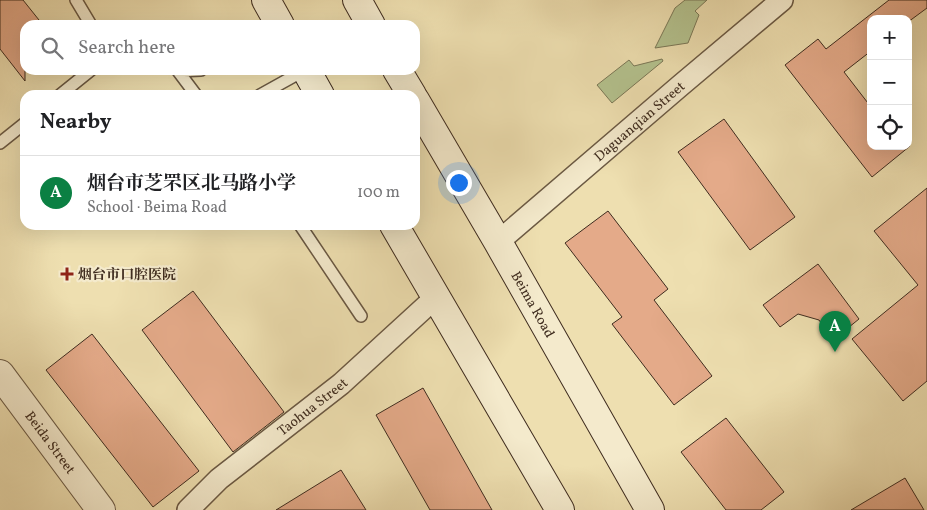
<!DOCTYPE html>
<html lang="en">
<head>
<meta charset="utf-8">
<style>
	:root { --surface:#fff; --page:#f6f6f6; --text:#202124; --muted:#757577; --line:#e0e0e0; --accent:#0b8043 }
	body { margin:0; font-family:Vollkorn,"Noto Serif SC",serif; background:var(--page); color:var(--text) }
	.controls { position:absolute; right:15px; top:15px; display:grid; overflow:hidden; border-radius:10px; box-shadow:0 5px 20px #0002 }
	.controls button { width:45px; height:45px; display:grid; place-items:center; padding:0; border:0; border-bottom:1px solid var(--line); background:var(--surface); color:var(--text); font:25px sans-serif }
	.you { position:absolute; left:458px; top:182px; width:18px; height:18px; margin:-12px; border:4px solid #fff; border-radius:50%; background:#1a73e8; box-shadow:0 0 0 8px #1a73e833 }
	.badge { display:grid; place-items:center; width:32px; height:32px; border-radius:50%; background:var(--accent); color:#fff; font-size:16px; font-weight:700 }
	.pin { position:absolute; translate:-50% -41px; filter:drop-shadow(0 1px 2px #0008) }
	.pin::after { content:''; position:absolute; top:26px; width:18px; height:15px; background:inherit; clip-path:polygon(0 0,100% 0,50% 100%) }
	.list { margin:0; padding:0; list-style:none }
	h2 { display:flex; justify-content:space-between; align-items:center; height:65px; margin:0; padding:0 20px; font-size:21px }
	h2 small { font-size:16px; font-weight:400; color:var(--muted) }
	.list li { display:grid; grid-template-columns:32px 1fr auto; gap:15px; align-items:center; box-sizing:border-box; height:75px; padding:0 20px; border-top:1px solid var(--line) }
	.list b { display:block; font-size:19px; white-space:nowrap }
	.list p { margin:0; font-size:16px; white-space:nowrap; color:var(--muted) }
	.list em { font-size:16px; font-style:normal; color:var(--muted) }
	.icon { flex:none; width:28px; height:28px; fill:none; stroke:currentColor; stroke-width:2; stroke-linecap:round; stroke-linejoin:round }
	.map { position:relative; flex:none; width:927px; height:510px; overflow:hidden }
	.search { position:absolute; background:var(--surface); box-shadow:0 5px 20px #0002; left:20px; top:20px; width:400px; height:55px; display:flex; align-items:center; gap:12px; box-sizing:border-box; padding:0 18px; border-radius:15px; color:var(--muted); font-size:19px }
	.panel { position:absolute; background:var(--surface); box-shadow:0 5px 20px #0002; left:20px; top:90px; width:400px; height:140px; border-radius:15px }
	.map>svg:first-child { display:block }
	.green { fill:#b4c28e; stroke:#7a7756 }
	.building { fill:#e4aa89; stroke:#3f2c1f }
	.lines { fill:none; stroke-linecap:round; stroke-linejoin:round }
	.service-casing { stroke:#6b5943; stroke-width:14 }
	.minor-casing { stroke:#6b5943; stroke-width:24 }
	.tertiary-casing { stroke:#6b5943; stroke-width:30 }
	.secondary-casing { stroke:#3f2c1f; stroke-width:30 }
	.service { stroke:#f4eacc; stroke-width:11 }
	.minor { stroke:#f4eacc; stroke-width:21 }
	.tertiary { stroke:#f4eacc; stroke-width:28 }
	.secondary { stroke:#f4eacc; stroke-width:28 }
	.poi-dot { fill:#8f2418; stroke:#f4eacc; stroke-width:2 }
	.labels { text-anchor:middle; stroke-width:4.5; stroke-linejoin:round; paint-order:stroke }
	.street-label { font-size:14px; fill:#3f2c1f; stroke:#f4eacc }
	.poi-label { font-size:14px; font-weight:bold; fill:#3f2c1f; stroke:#f4eacc; text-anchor:start }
</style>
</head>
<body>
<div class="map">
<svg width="927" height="510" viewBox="0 0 927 510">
	<rect width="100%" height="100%" fill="#eedfb0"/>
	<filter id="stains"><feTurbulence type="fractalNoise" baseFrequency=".004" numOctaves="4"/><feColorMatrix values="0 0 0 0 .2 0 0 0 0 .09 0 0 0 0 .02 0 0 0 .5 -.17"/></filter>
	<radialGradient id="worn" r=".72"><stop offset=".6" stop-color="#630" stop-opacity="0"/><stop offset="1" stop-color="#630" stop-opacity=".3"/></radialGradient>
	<g class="green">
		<polygon points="685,0 707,0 695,11 699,15 688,43 655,48 675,8"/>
		<polygon points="662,59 663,61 612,103 597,85 629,60 634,66"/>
	</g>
	<g class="building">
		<polygon points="0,0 23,0 43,25 25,25 25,81 0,49"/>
		<polygon points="889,0 927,0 927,8 908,22 908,19 871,19 871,51 844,72 871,107 871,146 910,146 872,177 785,65 818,39 826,49"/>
		<polygon points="724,119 795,217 750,250 678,152"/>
		<polygon points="927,188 927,381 903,401 852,339 918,285 874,231"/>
		<polygon points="608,211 668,289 654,300 712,376 674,405 612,324 622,317 565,243"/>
		<polygon points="818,264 859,319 833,340 819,320 798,314 780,327 763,305"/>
		<polygon points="193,291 284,412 233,452 142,330"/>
		<polygon points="92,334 199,471 153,507 46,370"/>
		<polygon points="423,388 492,510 430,510 376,415"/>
		<polygon points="726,418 784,492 761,510 726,510 681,452"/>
		<polygon points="341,470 366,510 276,510"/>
		<polygon points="905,478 924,510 851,510"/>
	</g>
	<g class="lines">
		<defs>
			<g id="service">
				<polyline points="76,0 91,25"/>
				<polyline points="60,95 91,70"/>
				<polyline points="196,95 178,71 201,70"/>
				<polyline points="260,95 305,70"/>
				<polyline points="0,143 25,123"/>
				<polyline points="300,225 361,316"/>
			</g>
			<g id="minor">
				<path id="s1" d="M498 242 681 85 782 0"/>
				<path id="s2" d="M188 510 219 479 341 384 435 298"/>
			</g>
			<g id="tertiary">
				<path id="s3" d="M0 374 101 510"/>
			</g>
			<g id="secondary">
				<polyline points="266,0 280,25"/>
				<polyline points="357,0 371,25"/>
				<polyline points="306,70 320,95"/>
				<polyline points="397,70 412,95"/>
				<path id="s4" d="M415 100 498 242 650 510"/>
				<polyline points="394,225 560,510"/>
			</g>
		</defs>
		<use href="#service" class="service-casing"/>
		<use href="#minor" class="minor-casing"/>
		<use href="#tertiary" class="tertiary-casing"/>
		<use href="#secondary" class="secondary-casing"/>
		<use href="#service" class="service"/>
		<use href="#minor" class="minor"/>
		<use href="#tertiary" class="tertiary"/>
		<use href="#secondary" class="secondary"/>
	</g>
	<path class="poi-dot" d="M64.5 266.5h5v5h5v5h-5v5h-5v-5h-5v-5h5z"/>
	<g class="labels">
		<g class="street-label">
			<text dy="5" stroke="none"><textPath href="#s1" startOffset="186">Daguanqian Street</textPath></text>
			<text dy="5" stroke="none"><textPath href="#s4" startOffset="236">Beima Road</textPath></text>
			<text dy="5" stroke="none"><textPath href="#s2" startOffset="162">Taohua Street</textPath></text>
			<text dy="5" stroke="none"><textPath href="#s3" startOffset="85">Beida Street</textPath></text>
		</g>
		<g class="poi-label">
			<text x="78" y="279">烟台市口腔医院</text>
		</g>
	</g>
	<rect width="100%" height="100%" filter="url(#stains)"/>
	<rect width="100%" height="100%" fill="url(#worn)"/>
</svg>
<div class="controls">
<button>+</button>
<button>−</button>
<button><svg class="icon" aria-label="locate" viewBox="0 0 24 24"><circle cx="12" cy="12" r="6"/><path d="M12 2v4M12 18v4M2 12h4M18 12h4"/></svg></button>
</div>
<div class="you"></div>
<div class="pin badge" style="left:835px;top:352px">A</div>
<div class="search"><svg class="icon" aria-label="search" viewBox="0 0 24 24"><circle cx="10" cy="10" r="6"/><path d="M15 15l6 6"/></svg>Search here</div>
<section class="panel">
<h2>Nearby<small></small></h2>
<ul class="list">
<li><span class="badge">A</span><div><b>烟台市芝罘区北马路小学</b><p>School · Beima Road</p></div><em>100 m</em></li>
</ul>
</section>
</div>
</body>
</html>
